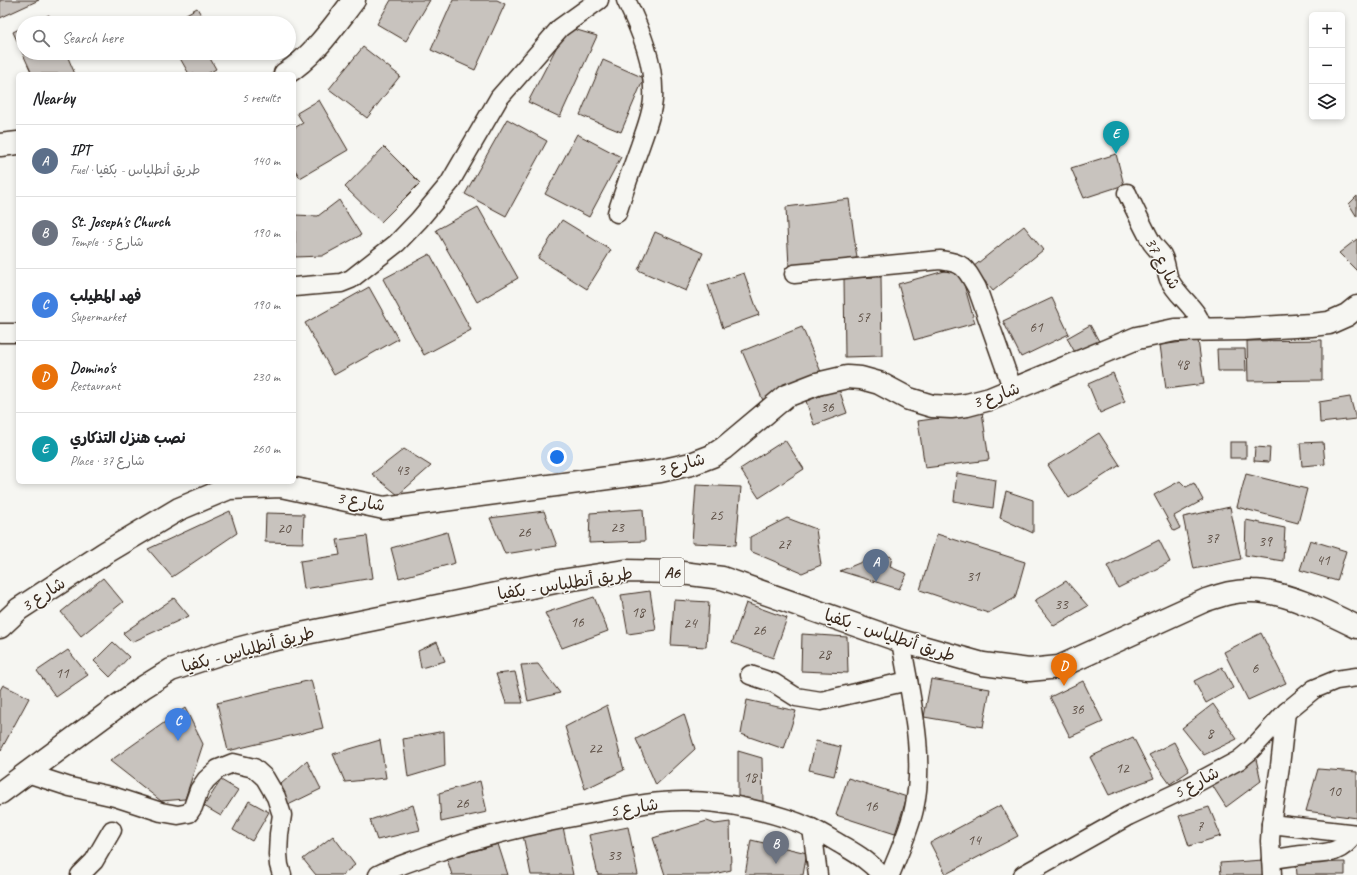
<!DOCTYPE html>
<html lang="en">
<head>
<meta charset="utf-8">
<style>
	:root { --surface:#fff; --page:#f2f2f2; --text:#202124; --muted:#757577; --line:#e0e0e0; --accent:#7c3aed }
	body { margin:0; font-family:Caveat,"Playpen Sans Arabic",sans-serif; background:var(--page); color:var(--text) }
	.controls { position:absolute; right:12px; top:12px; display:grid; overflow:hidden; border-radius:6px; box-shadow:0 2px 6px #0003 }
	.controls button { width:36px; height:36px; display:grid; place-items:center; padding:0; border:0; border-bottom:1px solid var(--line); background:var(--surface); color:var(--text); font:20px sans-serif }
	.you { position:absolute; left:557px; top:457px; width:14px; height:14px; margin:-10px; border:3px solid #fff; border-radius:50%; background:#1a73e8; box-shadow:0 0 0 6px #1a73e833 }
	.badge { display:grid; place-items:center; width:26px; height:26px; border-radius:50%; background:var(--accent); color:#fff; font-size:13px; font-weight:700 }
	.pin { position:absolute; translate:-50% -33px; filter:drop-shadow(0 1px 2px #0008) }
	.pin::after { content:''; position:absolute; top:21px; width:14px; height:12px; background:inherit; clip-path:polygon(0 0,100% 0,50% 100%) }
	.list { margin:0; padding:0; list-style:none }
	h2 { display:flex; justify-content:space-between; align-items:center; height:52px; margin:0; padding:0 16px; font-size:17px }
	h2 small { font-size:13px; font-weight:400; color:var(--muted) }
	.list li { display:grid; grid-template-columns:26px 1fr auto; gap:12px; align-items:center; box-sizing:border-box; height:72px; padding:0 16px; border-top:1px solid var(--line) }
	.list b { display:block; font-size:15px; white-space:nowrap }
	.list p { margin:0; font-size:13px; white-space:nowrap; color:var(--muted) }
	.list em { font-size:13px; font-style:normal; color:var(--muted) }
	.icon { flex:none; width:22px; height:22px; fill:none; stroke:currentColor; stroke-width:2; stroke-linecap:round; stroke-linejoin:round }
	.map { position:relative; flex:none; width:1357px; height:875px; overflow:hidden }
	.search { position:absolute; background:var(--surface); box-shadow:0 2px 6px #0003; left:16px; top:16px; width:280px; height:44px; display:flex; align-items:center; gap:10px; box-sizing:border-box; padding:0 14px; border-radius:22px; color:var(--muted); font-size:15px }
	.panel { position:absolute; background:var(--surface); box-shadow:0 2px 6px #0003; left:16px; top:72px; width:280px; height:412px; border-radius:6px }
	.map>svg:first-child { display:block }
	.building { fill:#c8c3be; stroke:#3b2a1e }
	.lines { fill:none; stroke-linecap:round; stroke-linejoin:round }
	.street-casing { stroke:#3b2a1e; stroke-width:21 }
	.secondary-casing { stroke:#3b2a1e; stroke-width:25 }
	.highway-casing { stroke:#3b2a1e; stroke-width:25 }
	.street { stroke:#f6f6f2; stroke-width:18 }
	.secondary { stroke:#f6f6f2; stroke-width:22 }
	.highway { stroke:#f6f6f2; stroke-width:22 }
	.labels { text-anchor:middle; stroke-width:3; stroke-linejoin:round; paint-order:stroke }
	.number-label { font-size:15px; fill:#5e5046 }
	.shield { fill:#f6f6f2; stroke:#73675e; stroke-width:1 }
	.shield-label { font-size:16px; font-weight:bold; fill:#3b2a1e }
	.street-label { font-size:17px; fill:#3b2a1e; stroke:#f6f6f2 }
</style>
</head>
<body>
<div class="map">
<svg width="1357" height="875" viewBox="0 0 1357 875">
	<rect width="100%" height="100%" fill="#f6f6f2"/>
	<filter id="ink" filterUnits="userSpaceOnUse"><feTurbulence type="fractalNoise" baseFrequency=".025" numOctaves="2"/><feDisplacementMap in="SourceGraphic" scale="8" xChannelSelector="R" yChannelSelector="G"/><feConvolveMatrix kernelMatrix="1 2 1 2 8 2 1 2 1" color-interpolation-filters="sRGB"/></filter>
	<g filter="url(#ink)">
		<g class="building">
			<polygon points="0,0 39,0 0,18"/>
			<polygon points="391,0 430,0 406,41 377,24"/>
			<polygon points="453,0 497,0 505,4 475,70 431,50"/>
			<polygon points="197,8 206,23 170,23"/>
			<polygon points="49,15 52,23 32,23"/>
			<polygon points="23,27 23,53 66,53 75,74 32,74 13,32"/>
			<polygon points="567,27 597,36 560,117 528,102"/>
			<polygon points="363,47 400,76 367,118 329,89"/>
			<polygon points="177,53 207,53 216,69 207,74 189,74"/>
			<polygon points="603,60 644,78 621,132 580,115"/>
			<polygon points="319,100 348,150 300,178 294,168 294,128 303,123 297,113"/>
			<polygon points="507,119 547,141 506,216 465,194"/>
			<polygon points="577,134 621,157 589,217 545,194"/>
			<polygon points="384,147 420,183 381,222 345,187"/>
			<polygon points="1116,154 1124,185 1084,198 1071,168"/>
			<polygon points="1357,196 1357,217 1349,204"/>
			<polygon points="849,199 857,258 789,267 786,207"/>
			<polygon points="339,200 361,235 322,256 295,257 295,215 318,216"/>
			<polygon points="478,207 518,278 477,302 436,230"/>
			<polygon points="562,220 611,250 587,289 538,258"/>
			<polygon points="1024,226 1043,250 993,291 973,267"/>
			<polygon points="655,232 703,253 686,291 638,270"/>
			<polygon points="1357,239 1357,271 1339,253"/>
			<polygon points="430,254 471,330 424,355 383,279"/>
			<polygon points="959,267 975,323 914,340 898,284"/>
			<polygon points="744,273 759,315 723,328 708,285"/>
			<polygon points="881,277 882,356 845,357 844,278"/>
			<polygon points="369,287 398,339 334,375 305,323"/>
			<polygon points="1052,298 1069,334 1021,357 1003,321"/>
			<polygon points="1090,325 1100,343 1077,356 1067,338"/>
			<polygon points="802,327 824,379 764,403 742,351"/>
			<polygon points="1198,340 1204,384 1166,389 1160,345"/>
			<polygon points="1322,340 1322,380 1248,381 1247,341"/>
			<polygon points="1217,349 1245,349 1246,371 1218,371"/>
			<polygon points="1113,373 1125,402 1100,413 1088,384"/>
			<polygon points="839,389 847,413 814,425 806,401"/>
			<polygon points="1350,397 1356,419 1320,423 1319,402"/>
			<polygon points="982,412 989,460 925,468 918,421"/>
			<polygon points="1099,433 1120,465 1069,498 1048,465"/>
			<polygon points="785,440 804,469 759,498 740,469"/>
			<rect x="1230" y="442" width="16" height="16"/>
			<polygon points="1323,442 1325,464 1302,466 1300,443"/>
			<polygon points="1255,447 1270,448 1269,462 1254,461"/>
			<polygon points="404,449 431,466 398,495 372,474"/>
			<polygon points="957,473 996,480 993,508 954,501"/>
			<polygon points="1246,474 1307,489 1298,523 1237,507"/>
			<polygon points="1180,481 1186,487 1194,483 1203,500 1174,516 1180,528 1174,531 1154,495"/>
			<polygon points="696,485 741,487 736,545 692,543"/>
			<polygon points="1006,491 1033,500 1033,533 1000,518"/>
			<polygon points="1230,507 1241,559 1194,569 1183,517"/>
			<polygon points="643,509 645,541 589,543 590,513"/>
			<polygon points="230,511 237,533 172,577 148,549"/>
			<polygon points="544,511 557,546 505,554 490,518"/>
			<polygon points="266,513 304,514 303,543 265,542"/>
			<polygon points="787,518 816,529 821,565 802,573 750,551 750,537"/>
			<polygon points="1246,520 1285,528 1283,561 1245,555"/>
			<polygon points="447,532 455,563 399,578 391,548"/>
			<polygon points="937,534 1025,562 1015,598 988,613 920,590"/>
			<polygon points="367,536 373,578 304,589 300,561 340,555 337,540"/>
			<polygon points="1159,540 1170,562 1118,588 1107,566"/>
			<polygon points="1310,540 1346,551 1337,581 1300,570"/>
			<polygon points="881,554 892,557 890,567 907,574 899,589 840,571"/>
			<polygon points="103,578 123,602 81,636 61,612"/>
			<polygon points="1066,581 1088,606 1054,626 1034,601"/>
			<polygon points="650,591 656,630 628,634 621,595"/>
			<polygon points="594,597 608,631 562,648 545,613"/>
			<polygon points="174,598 189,616 132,642 123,633"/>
			<polygon points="674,600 709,602 706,647 671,645"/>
			<polygon points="746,603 787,618 773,658 732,643"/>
			<polygon points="1261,633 1286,683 1248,700 1224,652"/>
			<polygon points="802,634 847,637 848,673 801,671"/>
			<polygon points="113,642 129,657 110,677 94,661"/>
			<polygon points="437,642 445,661 421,668 418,651"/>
			<polygon points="68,650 88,675 56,697 37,671"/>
			<polygon points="538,664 560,693 528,701 521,665"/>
			<polygon points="1222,667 1233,688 1206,703 1194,681"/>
			<polygon points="515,672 523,703 506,703 496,674"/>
			<polygon points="931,679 990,689 983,727 924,717"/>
			<polygon points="311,680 323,728 228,751 217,703"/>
			<polygon points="1083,681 1103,722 1070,737 1050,697"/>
			<polygon points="3,685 29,698 1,750 0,749 0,690"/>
			<polygon points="747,700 796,711 784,749 741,734"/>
			<polygon points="1213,704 1237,739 1204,755 1182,728"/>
			<polygon points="607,705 624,770 585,789 565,727"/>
			<polygon points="185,708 203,744 185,799 161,801 110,761"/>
			<polygon points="684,714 695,749 656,785 636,739"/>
			<polygon points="444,731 445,766 408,777 403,739"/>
			<polygon points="1133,737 1154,778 1109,795 1090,757"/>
			<polygon points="380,740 386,778 345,782 333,754"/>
			<polygon points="816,741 841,747 834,776 809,770"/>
			<polygon points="1174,742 1189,771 1170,784 1149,755"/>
			<polygon points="738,751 762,758 763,802 738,796"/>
			<polygon points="1256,759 1261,781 1226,807 1207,777"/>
			<polygon points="307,761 321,789 288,805 281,784"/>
			<polygon points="1318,769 1357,772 1357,818 1306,811"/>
			<polygon points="848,778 907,797 895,834 836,815"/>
			<polygon points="221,780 238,790 221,816 204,806"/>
			<polygon points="480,781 487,812 441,822 439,793"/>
			<polygon points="249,801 269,812 252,841 233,830"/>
			<polygon points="413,805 420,830 377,840 370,820"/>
			<polygon points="1001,805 1018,836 946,874 930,843"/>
			<polygon points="1209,807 1221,836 1189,846 1179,816"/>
			<polygon points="707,821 715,824 730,822 731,870 710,875 665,875 653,838"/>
			<polygon points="563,827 573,875 531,875 523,835"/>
			<polygon points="628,827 638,875 598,875 589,835"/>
			<polygon points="333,836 355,865 342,875 316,875 303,859"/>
			<polygon points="751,840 807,853 803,875 745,875"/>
			<polygon points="498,844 508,875 452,875 447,859"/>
			<polygon points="1263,860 1263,875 1221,875 1220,863"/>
			<polygon points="1345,862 1345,875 1297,875 1296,863"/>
		</g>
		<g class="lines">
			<defs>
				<g id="street">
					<path d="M1127 193C1135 210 1143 227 1152 243 1155 247 1159 251 1162 255 1166 262 1166 271 1169 279 1177 297 1201 310 1202 330"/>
					<path d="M617 213C624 191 632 168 640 146 645 131 652 115 653 99 655 64 641 31 626 0"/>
					<path d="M794 274 940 260C964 263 965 267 977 288L1013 390"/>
					<polyline points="294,287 341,283 351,279 397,243 419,220 449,184 499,98 560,28 599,0"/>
					<polyline points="0,333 18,333"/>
					<polyline points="750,675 774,683 796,697 821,701 908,681"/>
					<polyline points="27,773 70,787 115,797 161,812 178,815 189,813 193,807 199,790 206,780 218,769 233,763 254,768 265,778 276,797 282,815 279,834 278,854 279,865 282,875"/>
					<polyline points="1271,824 1357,834"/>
					<polyline points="812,828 818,875"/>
					<path d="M1271 859C1282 858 1292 856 1302 855 1325 853 1341 855 1354 834"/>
					<polyline points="80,875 94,861 112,830"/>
					<path d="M378 875C393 867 410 862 426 856 481 836 538 823 595 813 626 807 657 800 688 801 724 801 778 813 811 828 821 832 831 839 840 844 855 853 870 861 881 875"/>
					<path d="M890 875C898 854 909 832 914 809 926 754 910 696 901 641"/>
					<polyline points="1023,875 1128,816 1183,790 1239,760 1251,750 1286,712 1314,689 1336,680 1357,677"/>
					<polyline points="1272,875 1270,841 1271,824 1280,766 1286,712"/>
				</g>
				<g id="secondary">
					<path d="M285 74C313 57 334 26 354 0"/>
					<polyline points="0,145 18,143"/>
					<polyline points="0,627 19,609 105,553 179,509 229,488 281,486 384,508 660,471 691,464 712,456 724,448 786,396 817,384 847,377 861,378 879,383 909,399 932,406 951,407 967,405 990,399 1137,338 1175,330 1245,329 1311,325 1329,323 1347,315 1357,307"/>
				</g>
				<path id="highway" d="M0 793 142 688 171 670 222 653 267 641 560 581 625 571 674 572 722 578 901 641 983 664 1029 670 1059 667 1206 600C1221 595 1236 590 1252 591 1285 591 1327 612 1357 627"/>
			</defs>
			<use href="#street" class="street-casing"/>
			<use href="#secondary" class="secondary-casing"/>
			<use href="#highway" class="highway-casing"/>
			<use href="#street" class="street"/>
			<use href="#secondary" class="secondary"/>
			<use href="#highway" class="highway"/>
		</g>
	</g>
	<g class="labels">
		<g class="number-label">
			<text x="863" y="322">57</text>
			<text x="1036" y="332">61</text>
			<text x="1182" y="369">48</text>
			<text x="827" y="412">36</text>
			<text x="402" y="475">43</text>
			<text x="716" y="520">25</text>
			<text x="617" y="532">23</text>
			<text x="284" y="533">20</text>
			<text x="524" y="537">26</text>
			<text x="1212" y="543">37</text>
			<text x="1265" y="546">39</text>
			<text x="784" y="549">27</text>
			<text x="1323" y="565">41</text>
			<text x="973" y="581">31</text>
			<text x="1061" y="609">33</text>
			<text x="638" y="617">18</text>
			<text x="577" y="627">16</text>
			<text x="690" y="628">24</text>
			<text x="759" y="635">26</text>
			<text x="824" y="659">28</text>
			<text x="1255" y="673">6</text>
			<text x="62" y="678">11</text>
			<text x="1077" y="714">36</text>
			<text x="1210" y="738">8</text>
			<text x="595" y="753">22</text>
			<text x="1122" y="773">12</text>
			<text x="750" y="782">18</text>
			<text x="1334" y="796">10</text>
			<text x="462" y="808">26</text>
			<text x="871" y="811">16</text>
			<text x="1200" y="831">7</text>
			<text x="974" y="845">14</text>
			<text x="614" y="860">33</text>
		</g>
		<rect class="shield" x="660" y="558" width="24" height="28" rx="3"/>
		<g class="shield-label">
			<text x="672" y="578">A6</text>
		</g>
		<g class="street-label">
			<text transform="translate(1163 263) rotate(62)" y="6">شارع 37</text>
			<text transform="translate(996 395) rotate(-19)" y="6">شارع 3</text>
			<text transform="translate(681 464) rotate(-15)" y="6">شارع 3</text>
			<text transform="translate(361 501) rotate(10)" y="6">شارع 3</text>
			<text transform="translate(565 583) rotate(-9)" y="6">طريق أنطلياس - بكفيا</text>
			<text transform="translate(43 594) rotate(-33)" y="6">شارع 3</text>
			<text transform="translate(890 635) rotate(18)" y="6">طريق أنطلياس - بكفيا</text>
			<text transform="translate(248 649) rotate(-15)" y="6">طريق أنطلياس - بكفيا</text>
			<text transform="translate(1196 782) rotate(-28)" y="6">شارع 5</text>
			<text transform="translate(634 807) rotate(-9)" y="6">شارع 5</text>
		</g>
	</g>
</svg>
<div class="controls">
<button>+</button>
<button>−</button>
<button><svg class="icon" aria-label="layers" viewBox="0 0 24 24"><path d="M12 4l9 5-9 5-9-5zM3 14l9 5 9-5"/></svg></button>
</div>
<div class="you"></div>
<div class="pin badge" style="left:876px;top:582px;background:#5c6f8a">A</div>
<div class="pin badge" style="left:776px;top:864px;background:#6b7280">B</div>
<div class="pin badge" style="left:178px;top:741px;background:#3f7fe0">C</div>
<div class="pin badge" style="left:1064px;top:686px;background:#e8710a">D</div>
<div class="pin badge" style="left:1116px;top:154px;background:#0f9aa8">E</div>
<div class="search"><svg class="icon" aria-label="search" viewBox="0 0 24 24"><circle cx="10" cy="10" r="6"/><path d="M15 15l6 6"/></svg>Search here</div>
<section class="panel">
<h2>Nearby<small>5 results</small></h2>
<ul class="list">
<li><span class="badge" style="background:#5c6f8a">A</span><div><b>IPT</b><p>Fuel · طريق أنطلياس - بكفيا</p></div><em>140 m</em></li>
<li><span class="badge" style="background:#6b7280">B</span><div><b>St. Joseph's Church</b><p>Temple · شارع 5</p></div><em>190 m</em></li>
<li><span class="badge" style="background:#3f7fe0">C</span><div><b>فهد المطيلب</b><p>Supermarket</p></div><em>190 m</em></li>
<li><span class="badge" style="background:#e8710a">D</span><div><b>Domino's</b><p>Restaurant</p></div><em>230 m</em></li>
<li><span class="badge" style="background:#0f9aa8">E</span><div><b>نصب هنزل التذكاري</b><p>Place · شارع 37</p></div><em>260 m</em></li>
</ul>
</section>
</div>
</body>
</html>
